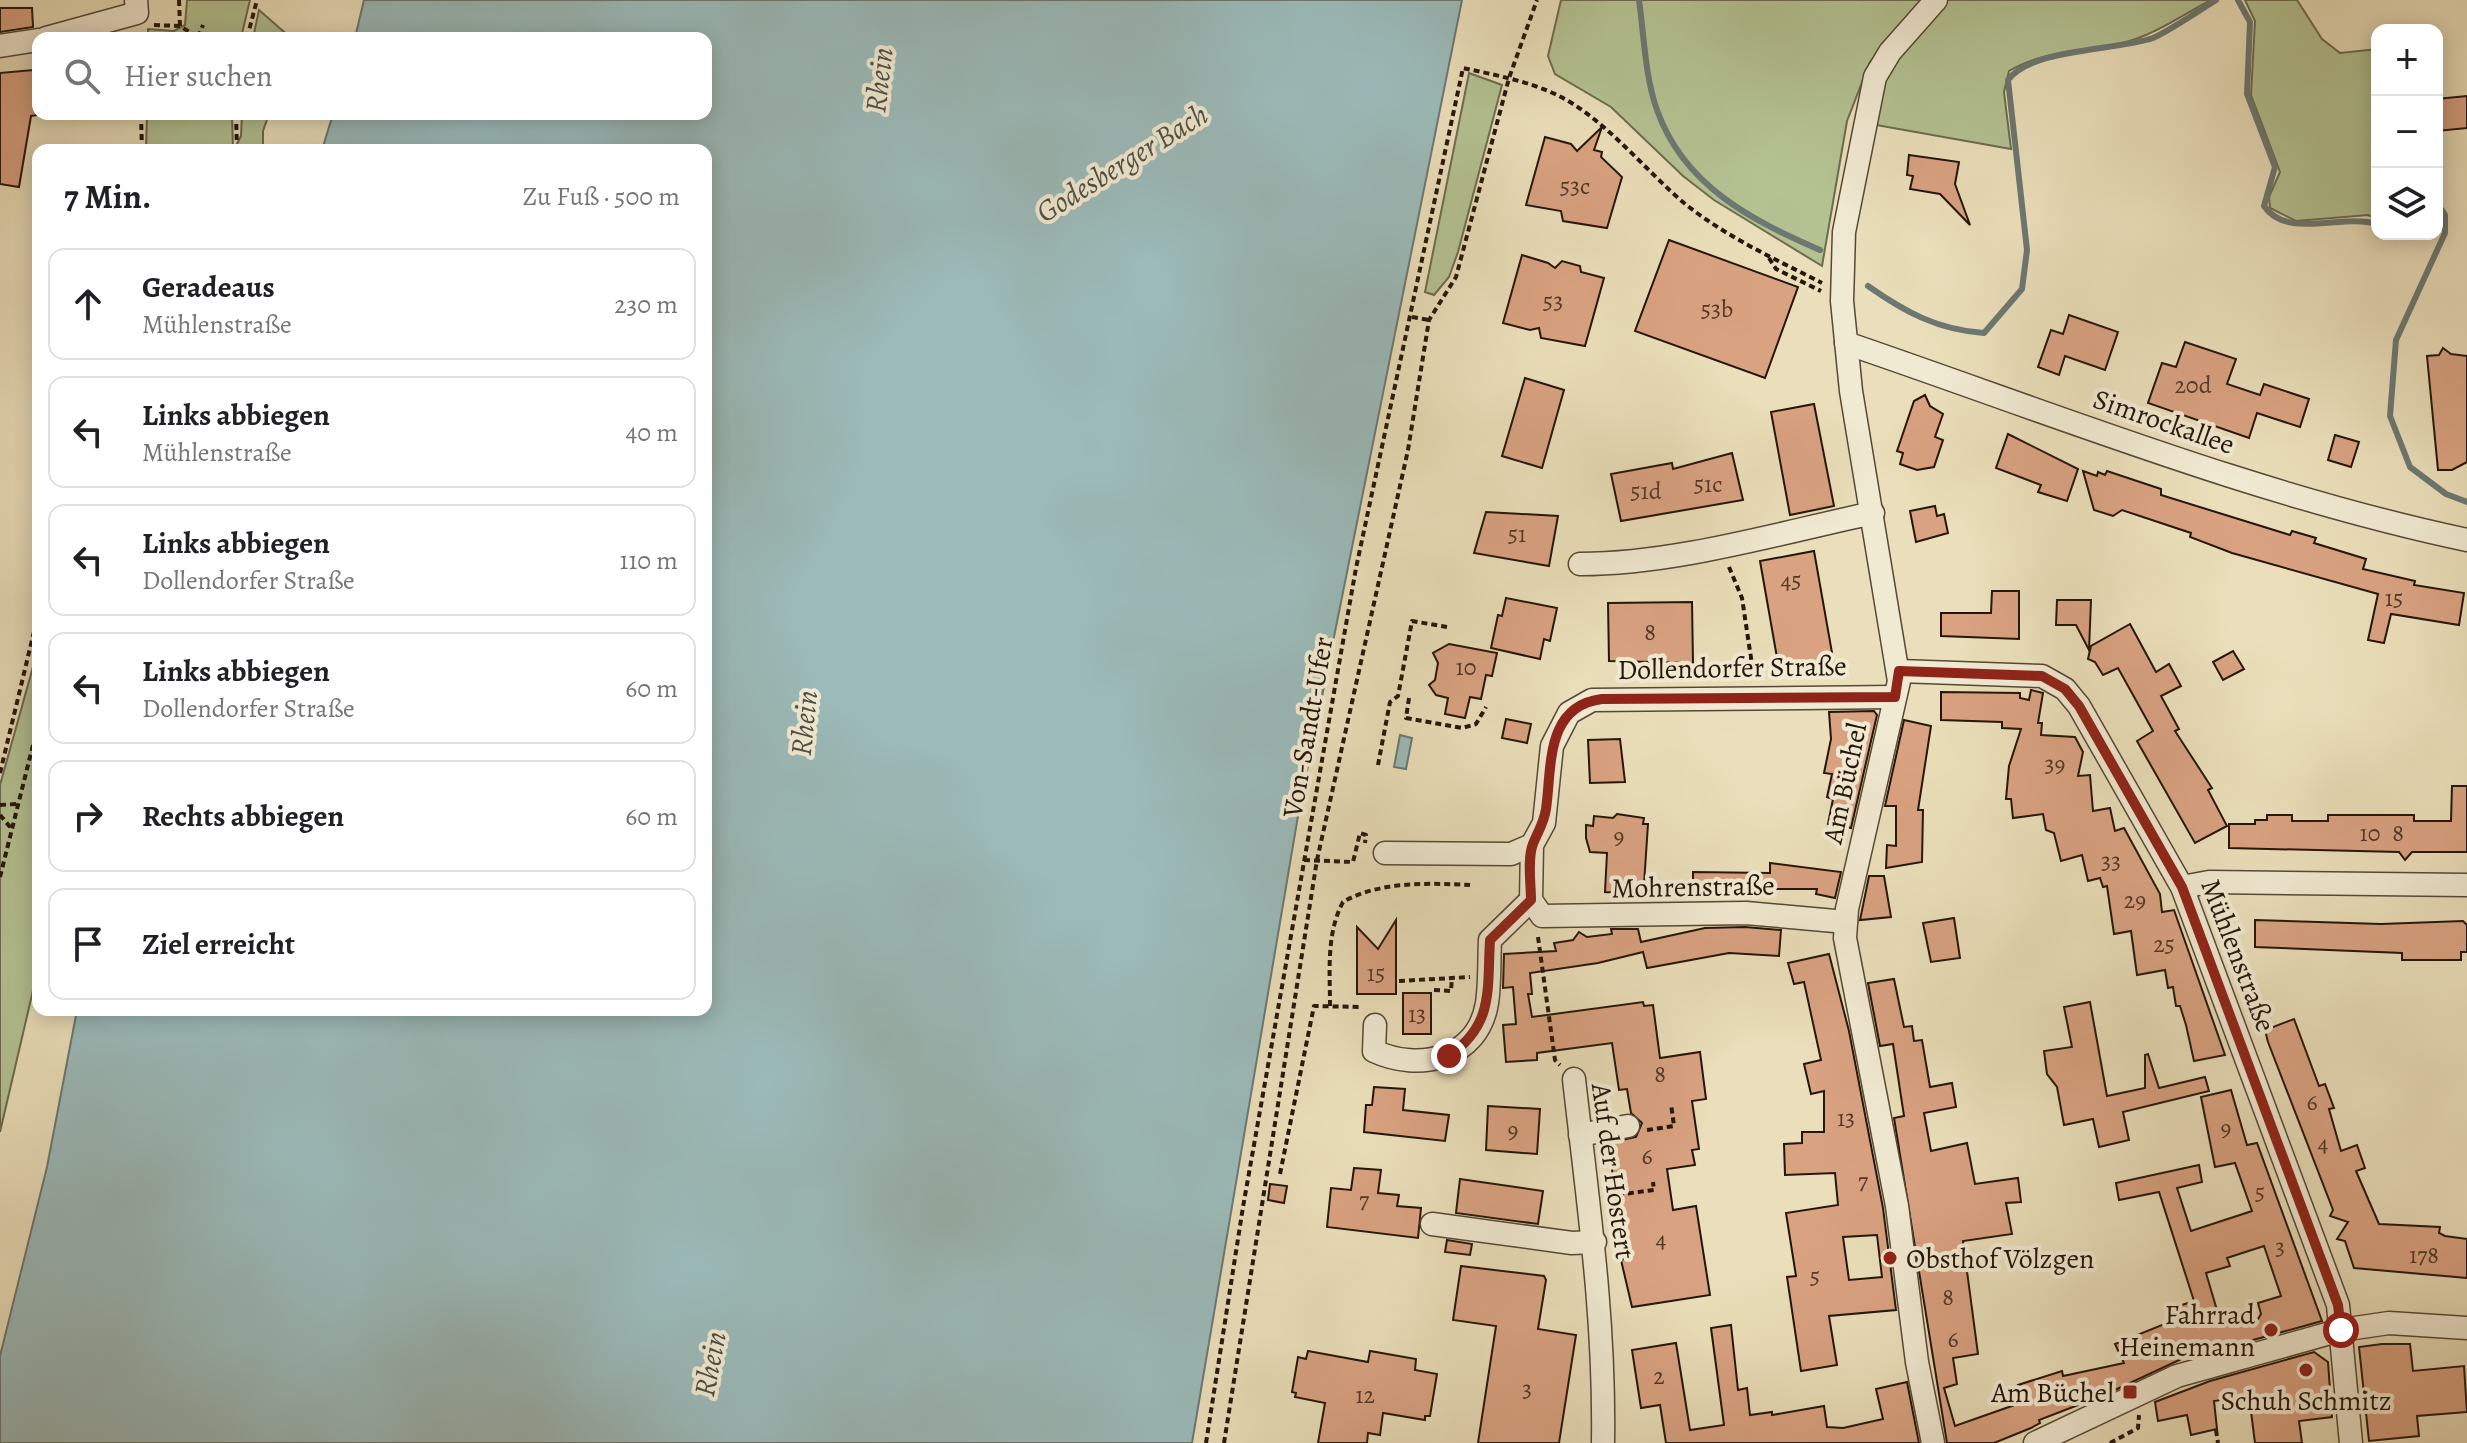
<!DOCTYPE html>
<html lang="de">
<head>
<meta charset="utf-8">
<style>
	:root { --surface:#fff; --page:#f2f2f2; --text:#202124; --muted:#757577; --line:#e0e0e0 }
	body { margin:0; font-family:Alegreya,serif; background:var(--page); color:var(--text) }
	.controls { position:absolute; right:24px; top:24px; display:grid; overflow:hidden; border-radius:16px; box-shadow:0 4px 20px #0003 }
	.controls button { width:72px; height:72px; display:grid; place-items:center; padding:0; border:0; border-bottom:2px solid var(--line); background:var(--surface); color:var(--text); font:40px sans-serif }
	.stop { position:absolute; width:24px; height:24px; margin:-18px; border:6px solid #8f2418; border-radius:50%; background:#fff }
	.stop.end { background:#8f2418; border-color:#fff; box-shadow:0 2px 8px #0008 }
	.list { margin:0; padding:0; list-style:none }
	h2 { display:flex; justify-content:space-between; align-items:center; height:104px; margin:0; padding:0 32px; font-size:34px }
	h2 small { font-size:26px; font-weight:400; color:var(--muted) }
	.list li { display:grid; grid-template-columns:52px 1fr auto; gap:24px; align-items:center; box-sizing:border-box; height:112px; margin:0 16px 16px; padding:0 16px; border:2px solid var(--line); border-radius:16px }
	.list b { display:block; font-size:30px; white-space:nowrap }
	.list p { margin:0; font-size:26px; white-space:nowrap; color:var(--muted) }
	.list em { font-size:26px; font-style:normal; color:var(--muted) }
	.icon { flex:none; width:44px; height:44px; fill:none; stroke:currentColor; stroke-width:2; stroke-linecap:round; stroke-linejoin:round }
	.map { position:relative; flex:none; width:2467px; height:1443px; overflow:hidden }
	.search { position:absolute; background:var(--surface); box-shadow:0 4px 20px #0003; left:32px; top:32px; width:680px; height:88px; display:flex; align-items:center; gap:20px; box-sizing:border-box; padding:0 28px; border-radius:16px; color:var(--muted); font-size:30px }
	.panel { position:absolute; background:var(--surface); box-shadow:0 4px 20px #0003; left:32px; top:144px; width:680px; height:872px; border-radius:16px }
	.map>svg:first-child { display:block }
	.green { fill:#b4c292; stroke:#6c6c4e; stroke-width:2 }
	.water { fill:#9bbab9; stroke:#6c7873; stroke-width:2 }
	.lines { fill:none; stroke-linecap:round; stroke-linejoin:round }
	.stream { stroke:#6c7873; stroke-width:6 }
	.building { fill:#d9a281; stroke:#251509; stroke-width:2; fill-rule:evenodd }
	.minor-casing { stroke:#564835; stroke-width:25 }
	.path { stroke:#251509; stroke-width:4; stroke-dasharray:6 4; stroke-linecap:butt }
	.minor { stroke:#f1ead2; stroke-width:22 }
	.route { stroke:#8f2418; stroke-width:10 }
	.poi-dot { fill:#8f2418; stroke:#f1ead2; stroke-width:3 }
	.labels { text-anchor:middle; stroke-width:8; stroke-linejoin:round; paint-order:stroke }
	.number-label { font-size:24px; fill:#523827 }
	.street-label { font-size:28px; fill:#251509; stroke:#f1ead2 }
	.poi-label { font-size:28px; fill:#251509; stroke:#f1ead2; text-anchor:end }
	.water-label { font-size:30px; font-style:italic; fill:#4e4f47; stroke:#f1ead2 }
</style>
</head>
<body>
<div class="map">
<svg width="2467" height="1443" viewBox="0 0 2467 1443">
	<rect width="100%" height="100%" fill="#eadfba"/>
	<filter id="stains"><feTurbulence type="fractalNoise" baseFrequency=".0025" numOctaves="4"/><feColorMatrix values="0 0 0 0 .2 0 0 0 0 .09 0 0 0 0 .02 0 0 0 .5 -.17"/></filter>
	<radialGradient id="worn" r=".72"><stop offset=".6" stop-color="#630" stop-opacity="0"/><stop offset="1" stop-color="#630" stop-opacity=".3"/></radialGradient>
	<g class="green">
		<polygon points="187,0 250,0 241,38 148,38 148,29 174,31 185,25"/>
		<polygon points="1561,0 1927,0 1870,62 1847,121 1822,266 1714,200 1683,176 1611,107 1555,74 1548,56"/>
		<path d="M1948 0H2211C2182 15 2155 35 2122 43 2084 52 2044 50 2009 71L2004 92 2011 149 1865 123 1883 72Z"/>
		<polygon points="2245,0 2297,0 2322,39 2340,53 2377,49 2377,219 2368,215 2296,221 2270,208 2269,197 2280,172 2251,95 2255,21"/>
		<polygon points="259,10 291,38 253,38"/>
		<polygon points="1469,73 1502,85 1458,252 1449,277 1434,295 1425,292"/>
		<polygon points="147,114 232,114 233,150 146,150"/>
		<polygon points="242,114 269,114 263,131 263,150 234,150 241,136"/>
		<polygon points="38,649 38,969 0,1132 0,785"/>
	</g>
	<g class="water">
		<polygon points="364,0 1462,0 1298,816 1192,1443 0,1443 0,1356 47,1167 77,1010 706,1010 706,150 322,150 333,114 706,114 706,38 355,38"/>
		<polygon points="1400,735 1412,738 1406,769 1394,767"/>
	</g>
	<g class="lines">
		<g class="stream">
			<path d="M1639 0C1644 35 1645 77 1657 110 1684 186 1751 220 1820 250"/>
			<path d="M2238 0 2250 22 2247 94 2275 167 2264 206C2287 240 2343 213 2377 224"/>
			<polyline points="2437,203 2445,215 2445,233 2396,340 2390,416 2410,467 2446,494 2467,502"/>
			<path d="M1868 286C1905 312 1938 330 1984 333L2022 289 2027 250 2008 80C2032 48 2114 51 2153 38 2166 33 2202 9 2216 0"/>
		</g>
	</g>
	<g class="building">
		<polygon points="0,8 32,8 33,27 0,32"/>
		<polygon points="33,70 38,115 31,116 19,187 0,184 0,73"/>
		<polygon points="2467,96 2467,128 2437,131 2437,99"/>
		<polygon points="1602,127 1594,150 1602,152 1601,157 1622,177 1607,228 1563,221 1561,211 1526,205 1545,137 1571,144 1577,151"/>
		<polygon points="1909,155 1959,162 1955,184 1970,225 1940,194 1910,189 1913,176 1907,175"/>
		<polygon points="1669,240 1798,287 1765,378 1635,331"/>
		<polygon points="1522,255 1548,263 1555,268 1562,261 1580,266 1581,272 1604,278 1585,346 1541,338 1539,328 1530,330 1503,323"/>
		<polygon points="2069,315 2118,332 2105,370 2065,356 2059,375 2038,367 2051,330 2063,334"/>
		<polygon points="2185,342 2236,359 2227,384 2260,395 2264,384 2309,399 2300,427 2257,413 2249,438 2148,403 2162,363 2176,367"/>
		<polygon points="2443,348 2451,354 2467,356 2467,462 2452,470 2438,470 2427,356 2439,355"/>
		<polygon points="1525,378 1564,390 1542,468 1502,456"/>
		<polygon points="1925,395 1930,406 1943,414 1935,437 1943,440 1934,467 1917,470 1900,464 1903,453 1897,451 1914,401"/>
		<polygon points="1814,404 1834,506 1790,515 1771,412"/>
		<polygon points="2008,434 2078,469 2067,501 2038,492 2041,485 1996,468"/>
		<polygon points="2335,435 2359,442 2351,467 2328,460"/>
		<polygon points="1732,453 1743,500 1621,521 1611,474 1672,463 1673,469"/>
		<polygon points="2083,471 2097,476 2098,472 2105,475 2107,471 2161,489 2161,495 2290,535 2292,531 2316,538 2314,543 2366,559 2363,569 2415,581 2414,585 2464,593 2459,625 2391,614 2384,643 2368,640 2378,594 2232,553 2190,537 2191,533 2122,510 2113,516 2094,510"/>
		<polygon points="1935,506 1937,516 1944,514 1948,533 1916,542 1910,511"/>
		<polygon points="1486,512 1558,516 1549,566 1474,553"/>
		<polygon points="1814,551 1834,664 1779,669 1760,561"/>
		<polygon points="1992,591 2019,591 2019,639 1941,636 1941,613 1991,613"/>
		<polygon points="1506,598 1557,608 1550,641 1544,639 1540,659 1491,648 1498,615 1502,616"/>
		<polygon points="2057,600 2091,600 2089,650 2076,625 2056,625"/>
		<polygon points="1692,602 1693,663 1609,661 1608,603"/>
		<polygon points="2130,624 2156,672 2169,664 2181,686 2161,696 2179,729 2175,731 2212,788 2208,790 2227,826 2195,843 2137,741 2153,731 2118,668 2103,675 2095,662 2088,659 2091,646"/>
		<polygon points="1449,644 1497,653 1492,676 1486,675 1481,699 1470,697 1465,718 1445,714 1448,698 1436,695 1429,685 1435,680 1438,663 1433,653"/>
		<polygon points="2233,651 2244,669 2223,680 2213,662"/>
		<polygon points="2031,690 2043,693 2038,723 2042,723 2041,735 2075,737 2083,752 2078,776 2090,775 2093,811 2110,808 2115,831 2124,828 2160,894 2162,912 2174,910 2225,1055 2194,1061 2186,1025 2180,1006 2176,1006 2173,987 2168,988 2165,970 2137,975 2131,931 2114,934 2107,886 2103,887 2100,878 2088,881 2082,855 2061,861 2054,833 2046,830 2043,814 2013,818 2011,799 2006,799 2009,766 2021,729 2002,728 2002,722 1941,720 1941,692 2020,693 2020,698 2029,700"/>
		<polygon points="1874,711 1877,715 1851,828 1828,824 1833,799 1827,797 1832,774 1824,773 1831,739 1829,712"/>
		<polygon points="1506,719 1531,724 1527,743 1502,738"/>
		<polygon points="1904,720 1931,726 1918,810 1923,810 1922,862 1886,868 1887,845 1896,846 1896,806 1885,806"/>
		<polygon points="1620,739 1625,782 1590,783 1588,740"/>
		<polygon points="2452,786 2467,786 2467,852 2412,852 2405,860 2399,852 2229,848 2229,824 2255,824 2255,820 2267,820 2267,815 2292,815 2292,821 2328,821 2328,815 2414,815 2414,821 2451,821"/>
		<polygon points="1617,814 1644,818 1643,824 1648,824 1644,884 1639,884 1639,894 1605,892 1607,853 1590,852 1586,838 1586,825 1593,826 1594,816 1613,818"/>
		<polygon points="1770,863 1841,872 1835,898 1816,894 1817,889 1754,889 1752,897 1693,890 1693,872 1770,873"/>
		<polygon points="1869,876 1884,876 1891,917 1860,920"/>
		<polygon points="1954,918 1960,958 1931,962 1923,923"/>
		<polygon points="1396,920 1396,994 1357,994 1357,927 1378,949"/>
		<polygon points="2255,920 2381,924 2463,921 2467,925 2467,952 2461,952 2461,960 2402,960 2402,953 2255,947"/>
		<polygon points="1745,927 1781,930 1779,956 1729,953 1647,968 1643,952 1598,963 1530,973 1532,994 1528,994 1532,1017 1643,1002 1644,1006 1653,1005 1660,1058 1700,1052 1706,1099 1692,1101 1699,1149 1692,1150 1695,1165 1667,1169 1673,1210 1696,1206 1710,1295 1632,1307 1621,1260 1624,1259 1611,1162 1603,1163 1600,1145 1636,1137 1642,1123 1631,1113 1627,1089 1619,1090 1612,1043 1537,1053 1537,1060 1506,1062 1503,1025 1516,1024 1513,987 1503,988 1504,954 1556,951 1554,943 1573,940 1579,932 1587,937 1612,934 1611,929 1638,929 1641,942 1705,928"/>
		<path d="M1829 954 1849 1031 1883 1208 1896 1310 1829 1316 1837 1365 1801 1371 1787 1277 1796 1276 1786 1213 1838 1205 1835 1173 1785 1175 1784 1144 1802 1143V1132H1824V1091L1811 1094 1804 1064 1821 1060 1804 982 1794 984 1788 963ZM1877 1235 1882 1277 1849 1280 1843 1237Z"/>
		<path d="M1894 979 1904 1027 1912 1026 1914 1041 1922 1040 1930 1087 1952 1083 1956 1107 1924 1113 1931 1151 1967 1143 1975 1184 2018 1178 2021 1202 2006 1203 2012 1234 1963 1241 1978 1354 1953 1358 1957 1384 1944 1388 1955 1426 2023 1402 2018 1385 2062 1371 2063 1376 2124 1363 2115 1344 2182 1317 2179 1306 2194 1301 2159 1192 2119 1200 2116 1183 2199 1165 2202 1182 2177 1188 2191 1231 2252 1211 2235 1163 2215 1167 2201 1097 2231 1090 2247 1145 2257 1143 2322 1321 2206 1353 2205 1348 2115 1390 2090 1395 2091 1400 2039 1420 2040 1423 2031 1428 1994 1443H1947L1894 1118 1904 1116 1893 1044 1880 1046 1868 983ZM2264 1246 2281 1296 2258 1303 2261 1314 2258 1319 2222 1327 2206 1273 2230 1266 2227 1258Z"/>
		<rect x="1403" y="993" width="28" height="41"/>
		<polygon points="2090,1002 2107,1096 2145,1088 2145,1055 2148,1054 2159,1088 2205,1077 2209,1091 2123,1112 2129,1140 2099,1147 2093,1119 2064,1125 2057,1087 2047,1074 2044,1051 2072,1047 2064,1007"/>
		<polygon points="2294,1019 2319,1086 2325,1084 2334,1108 2329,1109 2341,1151 2357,1145 2365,1168 2356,1171 2379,1224 2440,1227 2439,1233 2445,1236 2467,1239 2467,1278 2354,1268 2345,1241 2337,1239 2348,1222 2330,1216 2333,1210 2268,1042 2265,1030"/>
		<polygon points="1374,1087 1405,1089 1403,1110 1449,1115 1445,1141 1364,1132 1366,1105 1372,1105"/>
		<polygon points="1488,1106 1540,1109 1537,1154 1486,1150"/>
		<polygon points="1354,1168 1381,1170 1378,1193 1399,1195 1397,1206 1421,1208 1418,1238 1327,1227 1331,1188 1351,1190"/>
		<polygon points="1460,1179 1543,1191 1538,1224 1456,1213"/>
		<polygon points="1270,1184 1287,1186 1284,1203 1268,1200"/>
		<polygon points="1447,1240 1472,1244 1470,1255 1445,1252"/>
		<polygon points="1461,1266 1544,1276 1546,1280 1538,1329 1576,1335 1559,1443 1478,1443 1496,1326 1453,1320"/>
		<polygon points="1731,1325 1738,1390 1747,1388 1750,1415 1772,1412 1772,1415 1824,1406 1827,1427 1843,1428 1883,1419 1876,1389 1907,1382 1919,1443 1666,1443 1660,1405 1641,1408 1632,1350 1676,1343 1690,1430 1724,1425 1711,1328"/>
		<polygon points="2382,1344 2410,1344 2413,1371 2464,1366 2467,1412 2417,1416 2419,1436 2369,1441 2359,1347"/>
		<polygon points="1308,1351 1368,1362 1370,1351 1416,1359 1415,1370 1437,1374 1430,1416 1425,1416 1425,1420 1383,1413 1380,1435 1368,1433 1367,1443 1318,1443 1325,1403 1295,1397 1296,1393 1292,1392 1298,1357 1306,1359"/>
		<polygon points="2314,1352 2328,1362 2332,1417 2299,1421 2302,1443 2255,1443 2249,1396 2214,1401 2217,1429 2191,1435 2187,1415 2158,1421 2155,1402 2210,1381"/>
	</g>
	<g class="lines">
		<defs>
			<g id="minor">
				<polyline points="46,38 137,13 136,0"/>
				<polyline points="0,46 38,40"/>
				<path d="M1846 343C2051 413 2255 495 2467 540"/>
				<path d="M1580 564C1675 564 1779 533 1873 513"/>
				<polyline points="1899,671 2042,676 2065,689 2079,706 2182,887 2338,1305 2351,1443"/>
				<polyline points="1385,853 1511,854 1532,845"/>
				<polyline points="2182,887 2209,882 2467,885"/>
				<polyline points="1846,922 1746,913 1542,916 1531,900 1532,845 1544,823 1552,746 1569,713 1592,700 1895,697"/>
				<path d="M1375 1025 1374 1051C1419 1072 1478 1059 1487 1003 1490 983 1489 961 1490 940L1531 900"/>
				<path d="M1574 1079C1588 1204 1605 1316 1603 1443"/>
				<polyline points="1580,1135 1628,1126"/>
				<polyline points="1432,1224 1572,1243 1595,1242"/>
				<polyline points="1933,1443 1917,1362 1897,1206 1845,938 1847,909 1899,681 1851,391 1842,301 1844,232 1875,77 1890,52 1936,0"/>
				<polyline points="2035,1443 2177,1376 2341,1330 2389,1323 2467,1328"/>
			</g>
		</defs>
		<use href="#minor" class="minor-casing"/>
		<g class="path">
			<polyline points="179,0 180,26"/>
			<polyline points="154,25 180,26 199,38"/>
			<polyline points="198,37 203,25"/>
			<polyline points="247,38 257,0"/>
			<polyline points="141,114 142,150"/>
			<polyline points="236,114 237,150"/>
			<polyline points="1769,258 1776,269 1821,291"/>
			<polyline points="1412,317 1429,320"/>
			<polyline points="1729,567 1742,598 1754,678"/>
			<polyline points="1409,698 1406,718 1462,728 1476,724 1486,707"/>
			<polyline points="1378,765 1390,702 1398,696 1412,621 1447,627"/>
			<polyline points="0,773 38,615"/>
			<polyline points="0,805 16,804"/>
			<polyline points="0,815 11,828"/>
			<polyline points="1304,860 1353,862 1360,833 1366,835 1365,843"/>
			<polyline points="0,877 38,725"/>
			<polyline points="1538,937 1555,1060 1560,1065"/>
			<polyline points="1399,981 1470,977"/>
			<polyline points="1434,990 1451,991 1452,977"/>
			<path d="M1330 1006C1330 971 1326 934 1343 902 1379 881 1430 883 1470 885"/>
			<polyline points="1647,1130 1674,1126 1671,1104"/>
			<polyline points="1280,1174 1314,1006 1360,1007"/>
			<polyline points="1608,1196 1654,1190 1653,1182"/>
			<polyline points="2216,1430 2218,1443"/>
			<path d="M1206 1443 1243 1207 1356 568 1463 68C1495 75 1528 81 1557 95 1603 117 1645 170 1684 203 1726 237 1775 259 1822 283"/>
			<polyline points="1224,1443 1317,860 1408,450 1429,320 1456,277 1509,78 1537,0"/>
			<polyline points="2110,1443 2138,1428 2139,1415"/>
		</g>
		<use href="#minor" class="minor"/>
	</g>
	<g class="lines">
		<path class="route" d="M1449 1056C1494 1024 1487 991 1490 940L1531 900C1531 884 1527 858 1533 844 1538 831 1544 823 1546 809 1552 767 1545 706 1602 699L1895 697 1899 671 2042 676 2065 689 2079 706 2182 887 2338 1305 2341 1330"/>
	</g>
	<g class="poi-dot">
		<circle cx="1890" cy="1258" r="8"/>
		<circle cx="2271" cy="1330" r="8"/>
		<circle cx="2306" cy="1370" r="8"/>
		<rect x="2122" y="1384" width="16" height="16" rx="4"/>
	</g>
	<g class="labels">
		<g class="number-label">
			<text x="1575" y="194">53c</text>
			<text x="1553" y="309">53</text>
			<text x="1717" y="317">53b</text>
			<text x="2193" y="393">20d</text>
			<text x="1708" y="492">51c</text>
			<text x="1646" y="499">51d</text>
			<text x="1517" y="542">51</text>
			<text x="1791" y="588">45</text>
			<text x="2394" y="606">15</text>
			<text x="1650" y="640">8</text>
			<text x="1466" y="675">10</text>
			<text x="2055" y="772">39</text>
			<text x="2370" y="841">10</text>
			<text x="2398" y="841">8</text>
			<text x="1619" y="844">9</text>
			<text x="2111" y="869">33</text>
			<text x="2135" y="908">29</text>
			<text x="2164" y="952">25</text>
			<text x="1376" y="981">15</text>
			<text x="1417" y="1022">13</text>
			<text x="1660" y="1082">8</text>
			<text x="2312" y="1110">6</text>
			<text x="1846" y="1126">13</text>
			<text x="2226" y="1136">9</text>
			<text x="1513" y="1138">9</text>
			<text x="2323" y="1151">4</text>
			<text x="1647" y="1164">6</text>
			<text x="1863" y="1189">7</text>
			<text x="2260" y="1200">5</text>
			<text x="1364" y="1208">7</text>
			<text x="1661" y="1247">4</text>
			<text x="2280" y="1255">3</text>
			<text x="2424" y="1263">178</text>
			<text x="1815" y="1284">5</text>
			<text x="1948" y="1305">8</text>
			<text x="1953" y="1347">6</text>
			<text x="1659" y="1384">2</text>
			<text x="1527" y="1397">3</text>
			<text x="1365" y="1403">12</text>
		</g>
		<g class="street-label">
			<text transform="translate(2164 421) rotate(19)" y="10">Simrockallee</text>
			<text transform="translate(1732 667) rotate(-1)" y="10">Dollendorfer Straße</text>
			<text transform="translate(1307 727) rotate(-80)" y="10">Von-Sandt-Ufer</text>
			<text transform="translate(1844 783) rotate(-78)" y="10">Am Büchel</text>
			<text transform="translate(1693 886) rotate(-1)" y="10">Mohrenstraße</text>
			<text transform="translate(2239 955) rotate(69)" y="10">Mühlenstraße</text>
			<text transform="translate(1614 1171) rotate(82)" y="10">Auf der Hostert</text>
		</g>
		<g class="poi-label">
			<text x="1906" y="1268" text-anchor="start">Obsthof Völzgen</text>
			<text x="2255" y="1324">Fahrrad<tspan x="2255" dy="32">Heinemann</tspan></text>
			<text x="2114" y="1402">Am Büchel</text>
			<text x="2306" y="1410" text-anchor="middle">Schuh Schmitz</text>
		</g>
		<g class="water-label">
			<text transform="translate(879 80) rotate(-83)" y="10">Rhein</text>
			<text transform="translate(1122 163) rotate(-32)" y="10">Godesberger Bach</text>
			<text transform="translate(804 723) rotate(-84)" y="10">Rhein</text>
			<text transform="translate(710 1364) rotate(-79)" y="10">Rhein</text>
		</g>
	</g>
	<rect width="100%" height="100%" filter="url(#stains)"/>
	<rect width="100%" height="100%" fill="url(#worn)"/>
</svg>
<div class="controls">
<button>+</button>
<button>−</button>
<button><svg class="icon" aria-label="layers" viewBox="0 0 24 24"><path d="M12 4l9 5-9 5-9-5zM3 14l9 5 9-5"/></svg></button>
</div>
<div class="stop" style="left:2341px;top:1330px"></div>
<div class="stop end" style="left:1449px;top:1056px"></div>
<div class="search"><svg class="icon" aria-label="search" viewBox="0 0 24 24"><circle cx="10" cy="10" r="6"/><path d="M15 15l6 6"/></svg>Hier suchen</div>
<section class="panel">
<h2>7 Min.<small>Zu Fuß · 500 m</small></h2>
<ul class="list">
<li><svg class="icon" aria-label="ahead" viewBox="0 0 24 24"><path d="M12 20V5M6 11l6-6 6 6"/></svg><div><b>Geradeaus</b><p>Mühlenstraße</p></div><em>230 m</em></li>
<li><svg class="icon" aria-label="left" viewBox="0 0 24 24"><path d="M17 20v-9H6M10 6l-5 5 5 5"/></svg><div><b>Links abbiegen</b><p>Mühlenstraße</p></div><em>40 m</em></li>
<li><svg class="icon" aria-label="left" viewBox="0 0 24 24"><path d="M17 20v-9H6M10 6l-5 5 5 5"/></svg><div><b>Links abbiegen</b><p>Dollendorfer Straße</p></div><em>110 m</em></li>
<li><svg class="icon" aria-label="left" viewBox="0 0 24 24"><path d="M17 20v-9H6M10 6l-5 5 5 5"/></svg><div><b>Links abbiegen</b><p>Dollendorfer Straße</p></div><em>60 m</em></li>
<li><svg class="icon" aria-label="right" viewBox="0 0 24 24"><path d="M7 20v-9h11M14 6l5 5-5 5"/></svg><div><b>Rechts abbiegen</b></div><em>60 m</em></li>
<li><svg class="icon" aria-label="arrive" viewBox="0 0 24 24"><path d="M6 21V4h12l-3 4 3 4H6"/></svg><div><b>Ziel erreicht</b></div></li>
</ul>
</section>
</div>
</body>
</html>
